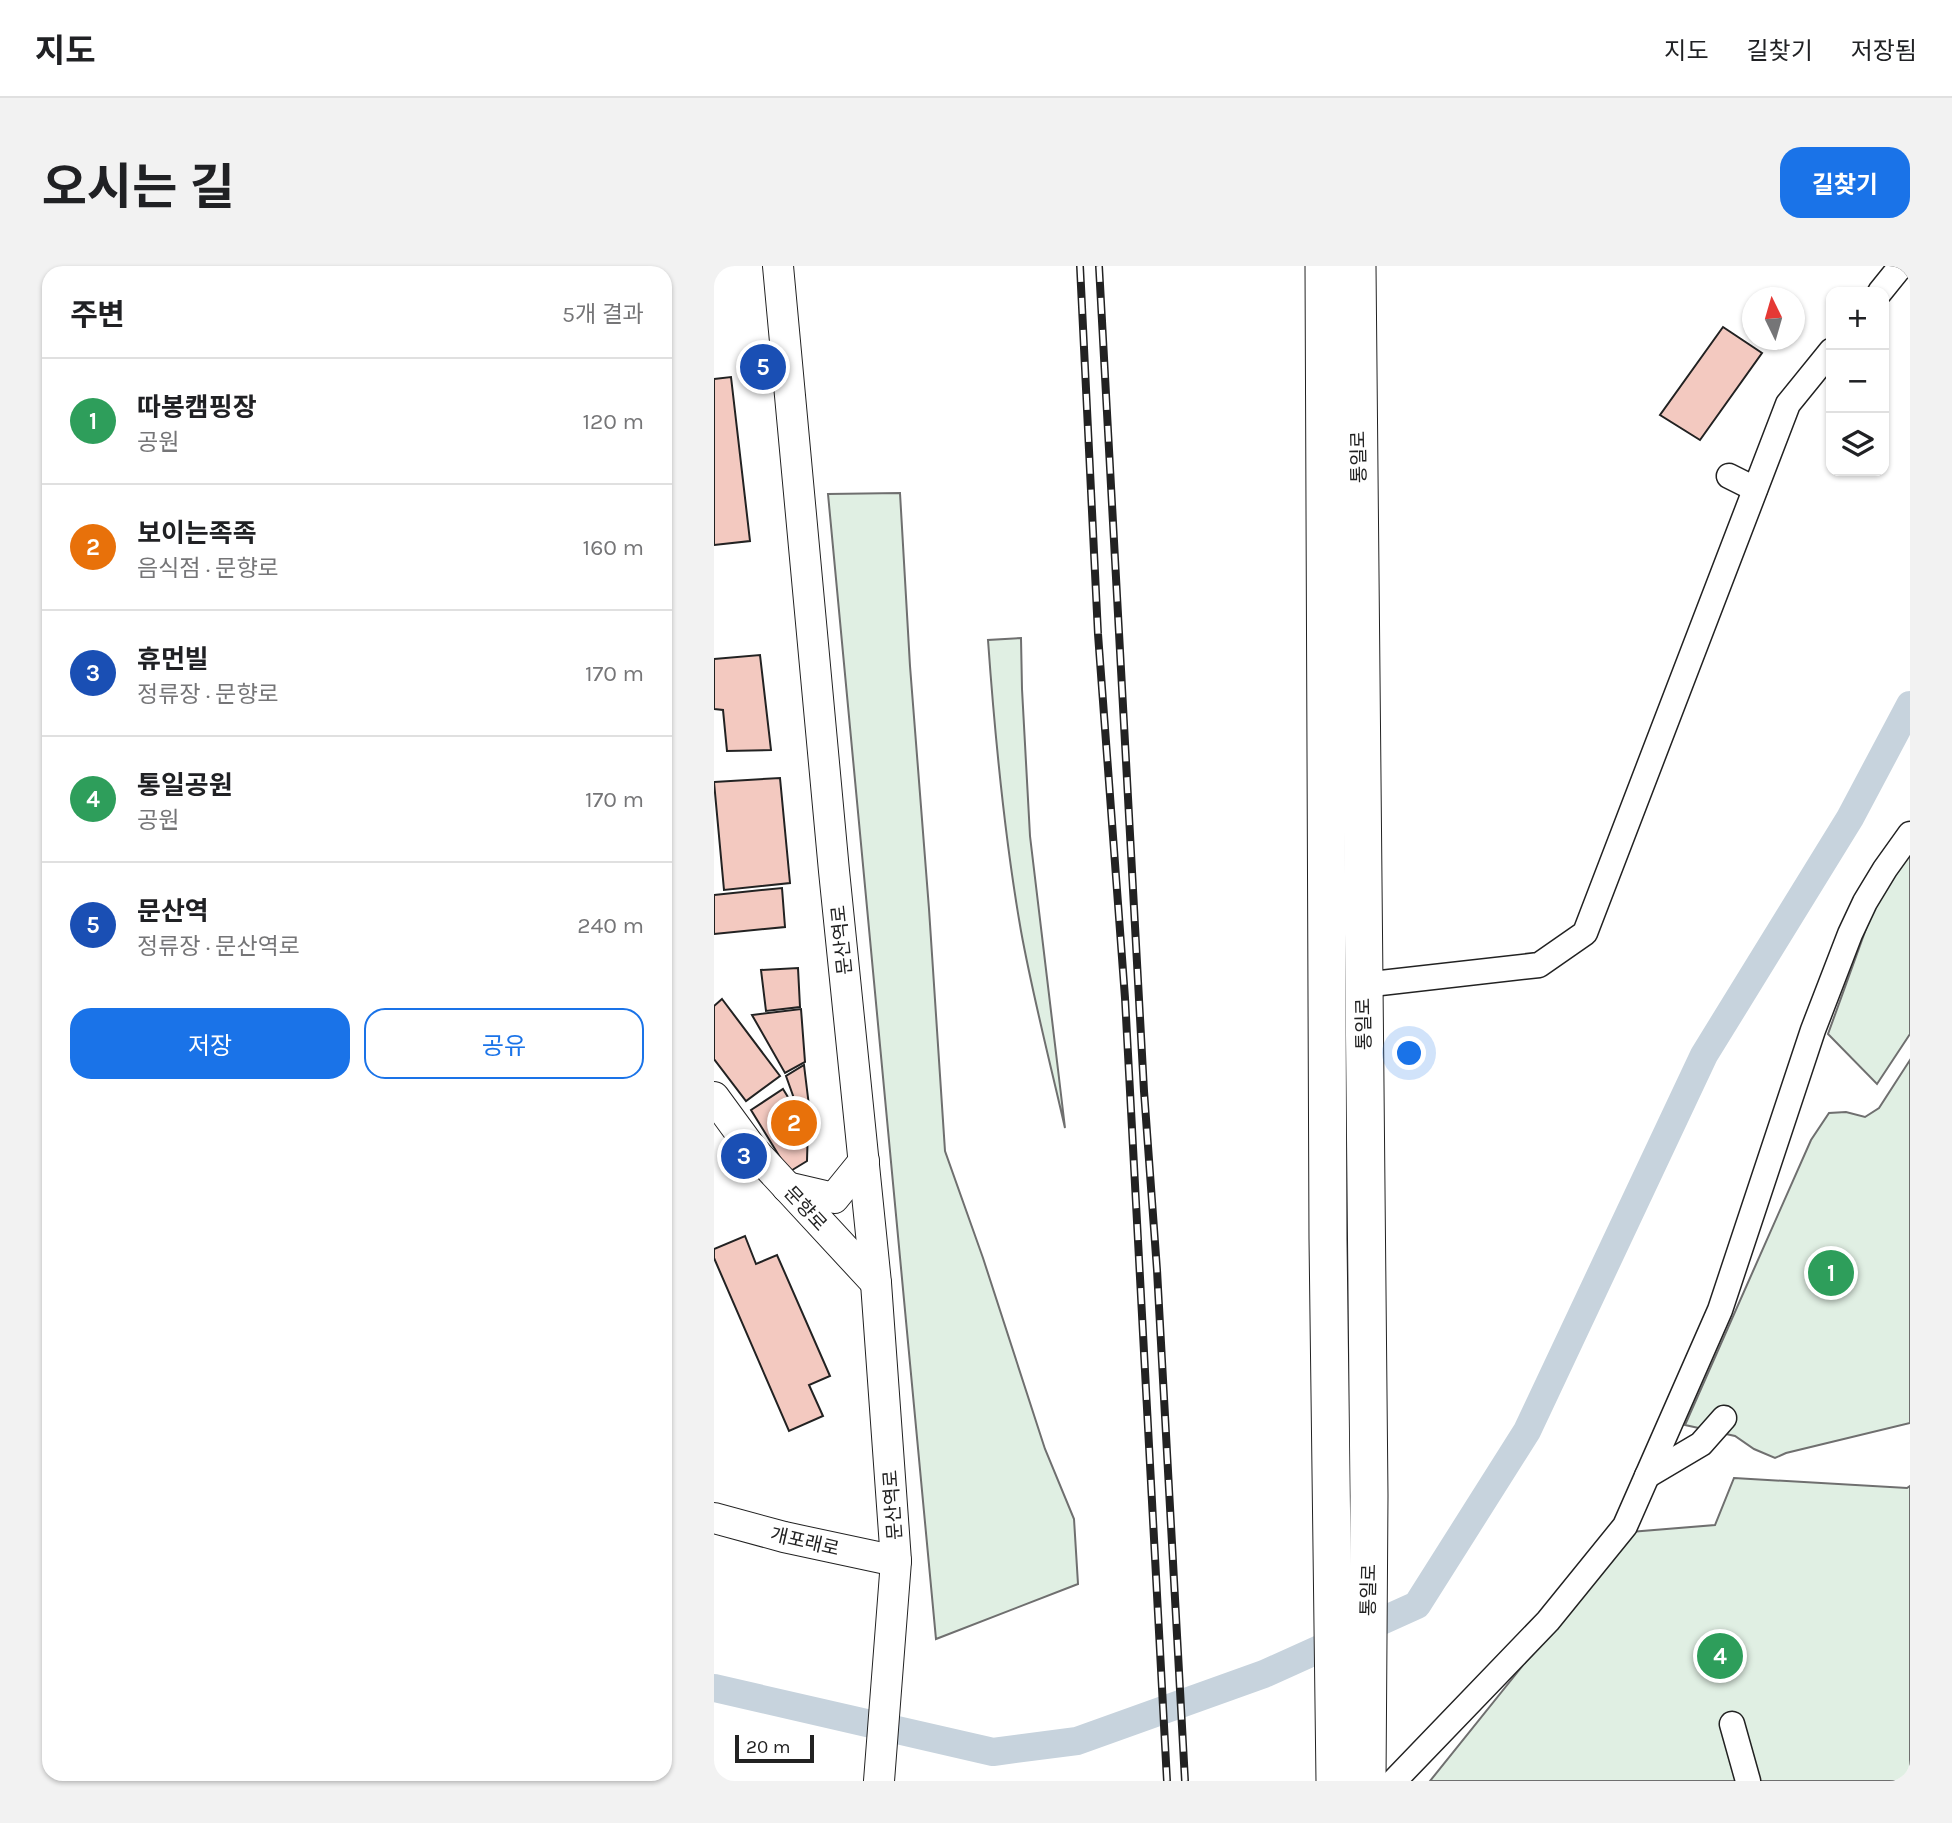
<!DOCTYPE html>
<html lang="ko">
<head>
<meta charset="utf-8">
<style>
	:root { --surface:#fff; --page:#f2f2f2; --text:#202124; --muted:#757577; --line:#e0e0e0; --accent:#1a73e8 }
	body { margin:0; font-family:Karla,"Noto Sans KR",sans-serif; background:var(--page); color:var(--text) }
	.controls { position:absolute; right:21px; top:21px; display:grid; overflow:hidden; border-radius:14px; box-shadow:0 2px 5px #0004 }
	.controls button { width:63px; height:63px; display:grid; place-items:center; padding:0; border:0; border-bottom:2px solid var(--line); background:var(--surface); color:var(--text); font:35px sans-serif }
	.compass { position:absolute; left:1028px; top:21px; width:63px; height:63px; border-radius:50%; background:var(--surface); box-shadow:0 2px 5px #0004; rotate:355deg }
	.scale { position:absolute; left:21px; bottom:18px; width:79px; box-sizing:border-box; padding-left:7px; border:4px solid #222; border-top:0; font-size:19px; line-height:24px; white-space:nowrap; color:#222; -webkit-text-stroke:5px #fff; paint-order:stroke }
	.you { position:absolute; left:696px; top:788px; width:24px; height:24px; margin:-18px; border:5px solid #fff; border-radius:50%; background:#1a73e8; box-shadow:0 0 0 10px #1a73e833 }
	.badge { display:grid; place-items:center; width:46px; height:46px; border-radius:50%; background:var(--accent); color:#fff; font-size:23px; font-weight:700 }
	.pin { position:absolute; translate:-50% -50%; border:4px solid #fff; box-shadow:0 2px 7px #0006 }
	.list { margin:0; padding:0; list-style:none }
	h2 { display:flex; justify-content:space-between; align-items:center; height:91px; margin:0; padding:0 28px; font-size:30px }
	h2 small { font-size:23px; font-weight:400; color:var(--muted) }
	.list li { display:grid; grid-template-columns:46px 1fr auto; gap:21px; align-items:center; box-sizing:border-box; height:126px; padding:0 28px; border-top:2px solid var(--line) }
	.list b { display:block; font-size:26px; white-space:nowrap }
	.list p { margin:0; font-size:23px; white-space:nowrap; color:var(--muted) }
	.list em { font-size:23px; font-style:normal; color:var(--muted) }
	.actions { display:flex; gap:14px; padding:21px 28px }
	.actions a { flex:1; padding:16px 0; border:2px solid var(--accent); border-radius:21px; text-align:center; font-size:24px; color:var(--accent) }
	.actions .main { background:var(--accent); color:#fff }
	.icon { flex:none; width:38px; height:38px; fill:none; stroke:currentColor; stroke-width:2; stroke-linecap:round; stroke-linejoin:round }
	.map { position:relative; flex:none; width:1196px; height:1515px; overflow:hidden; border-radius:21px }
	header { display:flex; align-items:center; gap:42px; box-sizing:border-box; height:98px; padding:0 35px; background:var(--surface); border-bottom:2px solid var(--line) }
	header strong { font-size:33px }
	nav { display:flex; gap:38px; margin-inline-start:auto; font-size:24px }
	.intro { display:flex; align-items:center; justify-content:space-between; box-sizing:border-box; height:168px; padding:0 42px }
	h1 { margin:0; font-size:49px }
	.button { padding:18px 32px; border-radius:21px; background:var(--accent); color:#fff; font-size:24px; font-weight:700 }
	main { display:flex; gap:42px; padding:0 42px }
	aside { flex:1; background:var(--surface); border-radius:21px; box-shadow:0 2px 5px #0004 }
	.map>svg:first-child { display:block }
	.green { fill:#e0efe3; stroke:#6f6f6f; stroke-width:2 }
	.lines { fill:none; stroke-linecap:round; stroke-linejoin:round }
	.canal { stroke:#c7d3dd; stroke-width:28 }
	.building { fill:#f3c9c0; stroke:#222; stroke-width:2 }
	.minor-casing { stroke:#222; stroke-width:27 }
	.tertiary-casing { stroke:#222; stroke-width:32 }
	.primary-casing { stroke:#222; stroke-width:39 }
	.minor { stroke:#fff; stroke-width:24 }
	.tertiary { stroke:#fff; stroke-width:30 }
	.primary { stroke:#fff; stroke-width:37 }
	.rail-casing { stroke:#222; stroke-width:8 }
	.rail { stroke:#fff; stroke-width:5; stroke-dasharray:16; stroke-linecap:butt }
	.labels { text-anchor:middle; stroke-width:5; stroke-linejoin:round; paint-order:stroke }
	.street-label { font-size:19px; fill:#222; stroke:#fff }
</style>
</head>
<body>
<header>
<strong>지도</strong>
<nav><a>지도</a><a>길찾기</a><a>저장됨</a></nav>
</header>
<div class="intro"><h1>오시는 길</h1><a class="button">길찾기</a></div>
<main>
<aside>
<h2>주변<small>5개 결과</small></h2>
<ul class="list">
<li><span class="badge" style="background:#2e9e5b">1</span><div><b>따봉캠핑장</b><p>공원</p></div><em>120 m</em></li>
<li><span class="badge" style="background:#e8710a">2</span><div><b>보이는족족</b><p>음식점 · 문향로</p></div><em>160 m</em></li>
<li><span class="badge" style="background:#1a4fb4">3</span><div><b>휴먼빌</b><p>정류장 · 문향로</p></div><em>170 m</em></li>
<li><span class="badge" style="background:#2e9e5b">4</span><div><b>통일공원</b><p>공원</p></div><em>170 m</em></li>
<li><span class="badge" style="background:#1a4fb4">5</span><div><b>문산역</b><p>정류장 · 문산역로</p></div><em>240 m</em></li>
</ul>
<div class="actions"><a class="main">저장</a><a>공유</a></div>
</aside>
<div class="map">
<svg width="1196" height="1515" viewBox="0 0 1196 1515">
	<rect width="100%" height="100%" fill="#fff"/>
	<g class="green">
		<polygon points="186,227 196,400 215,643 231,885 269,992 331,1183 360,1253 364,1318 222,1373 114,228"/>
		<path d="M307 372 308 423 316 570 351 862C336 796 319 731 307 665 290 568 281 472 274 374Z"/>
		<polygon points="1196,583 1196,768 1163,818 1114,768 1170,613"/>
		<polygon points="1196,794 1196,1157 1072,1187 1061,1192 1040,1183 1021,1170 971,1159 1097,874 1115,847 1132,846 1151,851 1165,842"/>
		<polygon points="1020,1212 1193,1222 1196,1220 1196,1515 716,1515 916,1266 1001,1259"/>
	</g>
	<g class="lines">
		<polyline class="canal" points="0,1422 279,1486 363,1475 550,1408 703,1339 813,1165 990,789 1136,552 1196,439"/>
	</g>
	<g class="building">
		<polygon points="1009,61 1048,87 986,174 946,149"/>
		<polygon points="17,111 36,275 0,279 0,113"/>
		<polygon points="46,389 57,484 13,485 9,444 0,443 0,393"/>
		<polygon points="66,512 76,617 10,624 0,516"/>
		<polygon points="68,622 71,661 0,668 0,629"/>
		<polygon points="84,702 86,741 52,745 47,704"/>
		<polygon points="8,733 66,810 32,835 0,793 0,740"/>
		<polygon points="87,743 91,796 71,807 38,749"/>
		<polygon points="90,799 95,840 90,840 82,838 72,810"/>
		<polygon points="69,823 80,841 94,858 93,895 75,906 37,844"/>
		<polygon points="31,970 42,998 63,989 116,1110 95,1119 109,1150 75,1165 0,992 0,983"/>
	</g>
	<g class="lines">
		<defs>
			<g id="minor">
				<polyline points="1166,26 1187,0"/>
				<polyline points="1015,210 1041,223"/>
				<polyline points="649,719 825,699 871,667 1074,138 1117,85"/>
				<polyline points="933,1210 987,1178 1010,1152"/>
				<polyline points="1018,1458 1034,1515"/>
				<polyline points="680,1515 834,1355 911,1260 1006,1044 1099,764 1136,668 1151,636 1171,603 1196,568"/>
			</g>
			<g id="tertiary">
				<polyline points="64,0 120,605 162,1017 182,1295 165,1515"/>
				<polyline points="0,831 38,883 162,1017"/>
				<polyline points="73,921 120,932 150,895"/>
				<polyline points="0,1252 70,1271 182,1295"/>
			</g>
			<g id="primary">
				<polyline points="610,0 614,973 621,1515"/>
				<polyline points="643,0 655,1230 653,1515"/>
			</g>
		</defs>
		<use href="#minor" class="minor-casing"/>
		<use href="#tertiary" class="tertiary-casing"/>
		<use href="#primary" class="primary-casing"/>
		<use href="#minor" class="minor"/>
		<use href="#tertiary" class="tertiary"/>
		<use href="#primary" class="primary"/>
		<defs>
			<g id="rail">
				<polyline points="366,0 384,368 411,732 453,1515"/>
				<polyline points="385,0 430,825 443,1004 471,1515"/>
			</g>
		</defs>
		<use href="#rail" class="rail-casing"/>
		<use href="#rail" class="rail"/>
	</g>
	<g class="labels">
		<g class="street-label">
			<text transform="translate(644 191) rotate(-91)" y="7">통일로</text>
			<text transform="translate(127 674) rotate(-96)" y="7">문산역로</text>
			<text transform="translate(649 758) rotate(-91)" y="7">통일로</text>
			<text transform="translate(92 942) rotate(47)" y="7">문향로</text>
			<text transform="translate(178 1239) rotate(-94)" y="7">문산역로</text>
			<text transform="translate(91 1275) rotate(13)" y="7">개포래로</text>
			<text transform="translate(654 1324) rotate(-89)" y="7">통일로</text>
		</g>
	</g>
</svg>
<div class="controls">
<button>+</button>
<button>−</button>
<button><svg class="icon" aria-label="layers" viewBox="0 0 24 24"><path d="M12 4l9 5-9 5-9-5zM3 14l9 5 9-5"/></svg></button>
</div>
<svg class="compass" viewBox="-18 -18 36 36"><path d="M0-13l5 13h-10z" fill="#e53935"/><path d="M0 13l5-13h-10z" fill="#757577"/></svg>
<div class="scale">20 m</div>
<div class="you"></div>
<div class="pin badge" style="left:1117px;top:1007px;background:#2e9e5b">1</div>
<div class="pin badge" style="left:80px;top:857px;background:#e8710a">2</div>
<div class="pin badge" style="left:30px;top:890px;background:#1a4fb4">3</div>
<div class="pin badge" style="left:1006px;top:1390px;background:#2e9e5b">4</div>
<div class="pin badge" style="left:49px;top:101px;background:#1a4fb4">5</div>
</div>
</main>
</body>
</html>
